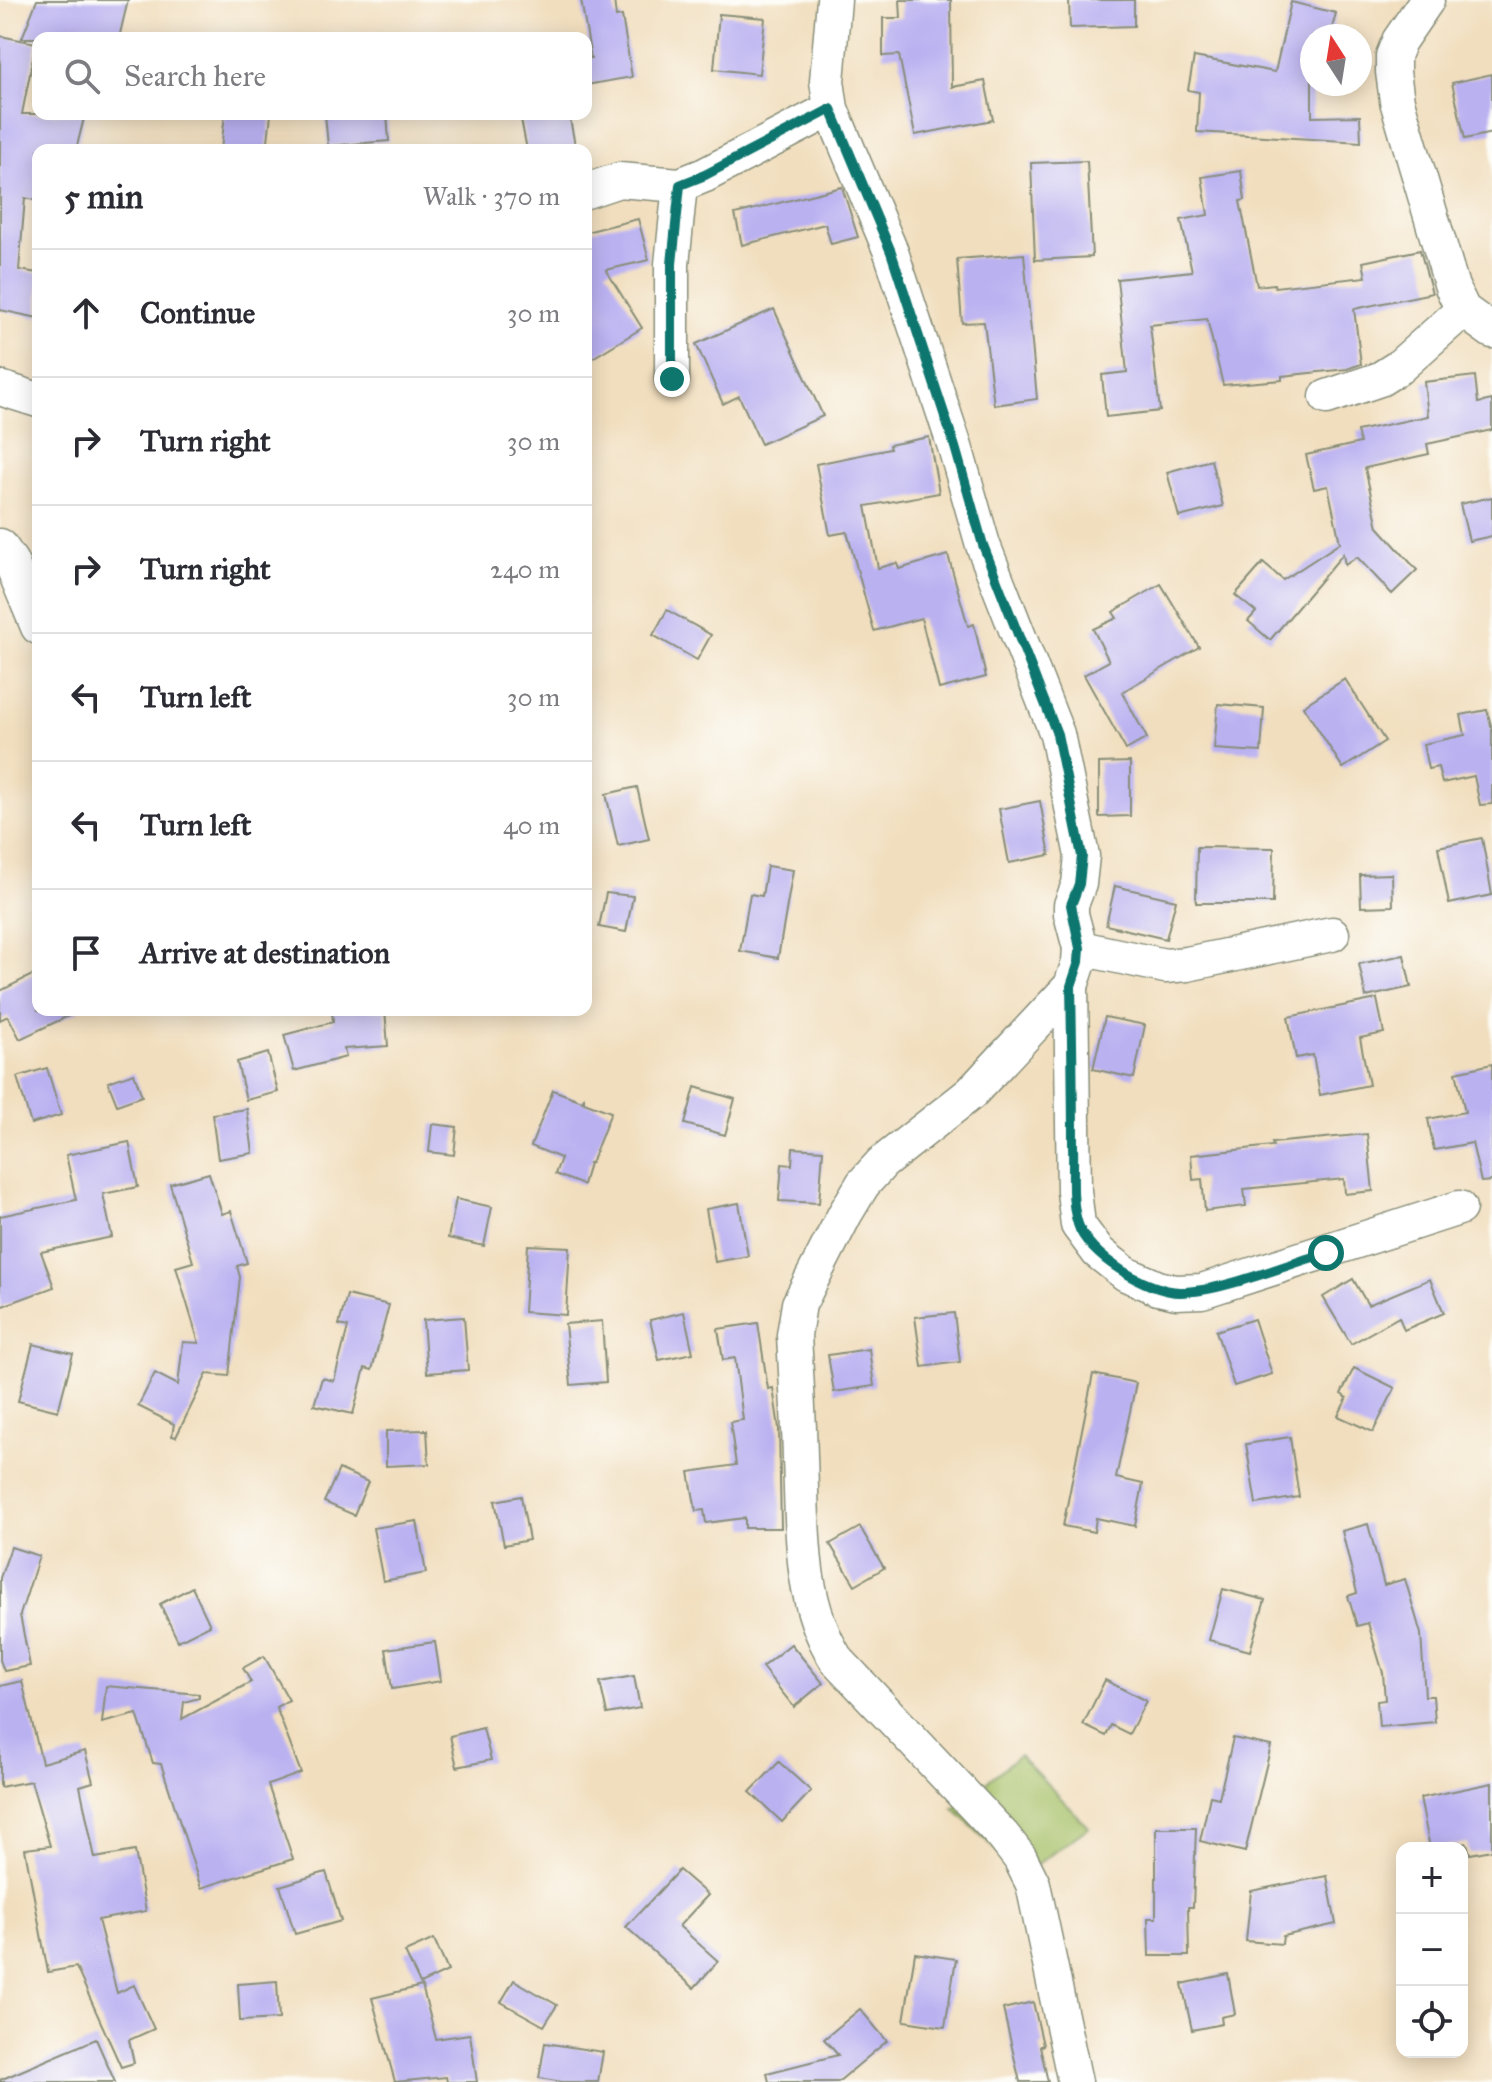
<!DOCTYPE html>
<html lang="en">
<head>
<meta charset="utf-8">
<style>
	:root { --surface:#fff; --page:#f2f2f3; --text:#2b2b33; --muted:#7c7c81; --line:#e1e1e2 }
	body { margin:0; font-family:"IM FELL Great Primer",serif; background:var(--page); color:var(--text) }
	.controls { position:absolute; right:24px; bottom:24px; display:grid; overflow:hidden; border-radius:16px; box-shadow:0 4px 20px #0003 }
	.controls button { width:72px; height:72px; display:grid; place-items:center; padding:0; border:0; border-bottom:2px solid var(--line); background:var(--surface); color:var(--text); font:40px sans-serif }
	.compass { position:absolute; left:1300px; top:24px; width:72px; height:72px; border-radius:50%; background:var(--surface); box-shadow:0 4px 20px #0003; rotate:348deg }
	.stop { position:absolute; width:24px; height:24px; margin:-18px; border:6px solid #0f766e; border-radius:50%; background:#fff }
	.stop.end { background:#0f766e; border-color:#fff; box-shadow:0 2px 8px #0008 }
	.list { margin:0; padding:0; list-style:none }
	h2 { display:flex; justify-content:space-between; align-items:center; height:104px; margin:0; padding:0 32px; font-size:34px }
	h2 small { font-size:26px; font-weight:400; color:var(--muted) }
	.list li { display:grid; grid-template-columns:52px 1fr auto; gap:24px; align-items:center; box-sizing:border-box; height:128px; padding:0 32px; border-top:2px solid var(--line) }
	.list b { display:block; font-size:30px; white-space:nowrap }
	.list em { font-size:26px; font-style:normal; color:var(--muted) }
	.icon { flex:none; width:44px; height:44px; fill:none; stroke:currentColor; stroke-width:2; stroke-linecap:round; stroke-linejoin:round }
	.map { position:relative; flex:none; width:1492px; height:2082px; overflow:hidden }
	.search { position:absolute; background:var(--surface); box-shadow:0 4px 20px #0003; left:32px; top:32px; width:560px; height:88px; display:flex; align-items:center; gap:20px; box-sizing:border-box; padding:0 28px; border-radius:16px; color:var(--muted); font-size:30px }
	.panel { position:absolute; background:var(--surface); box-shadow:0 4px 20px #0003; left:32px; top:144px; width:560px; height:872px; border-radius:16px }
	.map>svg:first-child { display:block }
	.green { fill:#a5bf65; stroke:#627e4c; stroke-width:2 }
	.building { fill:#bab1f1 }
	.lines { fill:none; stroke-linecap:round; stroke-linejoin:round }
	.minor-casing { stroke:#888e79; stroke-width:37 }
	.minor { stroke:#fff; stroke-width:34 }
	.route { stroke:#0f766e; stroke-width:10 }
</style>
</head>
<body>
<div class="map">
<svg width="1492" height="2082" viewBox="0 0 1492 2082">
	<rect width="100%" height="100%" fill="#fdfcf7"/>
	<filter id="ink" filterUnits="userSpaceOnUse"><feTurbulence type="fractalNoise" baseFrequency=".0125" numOctaves="2"/><feDisplacementMap in="SourceGraphic" scale="16" xChannelSelector="R" yChannelSelector="G"/><feConvolveMatrix kernelMatrix="1 2 1 2 8 2 1 2 1" color-interpolation-filters="sRGB"/></filter>
	<filter id="wash" filterUnits="userSpaceOnUse"><feTurbulence type="fractalNoise" baseFrequency=".006" numOctaves="4" result="noise"/><feDisplacementMap in="SourceGraphic" scale="32" xChannelSelector="R" yChannelSelector="G"/><feGaussianBlur stdDeviation="1.8" result="paint"/><feColorMatrix in="noise" values="0 0 0 0 0 0 0 0 0 0 0 0 0 0 0 0 0 1.4 0 .05"/><feComposite in="paint" operator="in"/></filter>
	<g filter="url(#wash)">
		<rect width="100%" height="100%" fill="#f1debe"/>
		<polygon class="green" points="1019,1755 1089,1827 1022,1875 954,1809"/>
		<g id="blocks">
			<g class="building">
				<polygon points="37,0 128,0 119,38 22,38"/>
				<polygon points="581,0 614,0 616,17 622,16 632,77 586,85 586,59 591,58"/>
				<polygon points="900,0 951,0 952,87 985,81 993,120 915,135 899,55 883,56 883,18 901,18"/>
				<polygon points="1069,0 1134,0 1134,26 1070,28"/>
				<polygon points="1291,2 1336,13 1330,36 1312,36 1312,117 1360,116 1361,142 1197,132 1199,92 1188,90 1194,57 1275,72"/>
				<polygon points="719,14 765,18 759,74 714,69"/>
				<polygon points="0,36 36,43 22,114 85,114 76,150 38,150 38,201 25,198 19,270 38,273 38,318 0,310"/>
				<polygon points="1492,74 1492,133 1465,139 1452,83"/>
				<polygon points="225,114 271,114 267,150 221,150"/>
				<polygon points="325,114 387,114 389,141 328,146"/>
				<polygon points="520,114 569,114 576,150 527,150"/>
				<polygon points="1087,161 1092,257 1035,260 1031,163"/>
				<polygon points="1241,171 1245,200 1240,201 1257,286 1274,284 1275,287 1366,277 1363,262 1420,250 1432,293 1354,309 1361,364 1347,369 1282,376 1282,380 1223,385 1207,319 1150,325 1160,411 1106,417 1102,375 1127,372 1117,279 1192,271 1181,220 1208,215 1202,177"/>
				<polygon points="842,187 858,237 831,244 825,224 742,245 735,214"/>
				<polygon points="638,219 649,260 606,270 642,328 586,362 586,232"/>
				<polygon points="1024,254 1037,399 994,405 984,322 962,323 957,259"/>
				<polygon points="774,309 823,416 761,444 739,396 723,404 696,344"/>
				<polygon points="1475,376 1478,403 1492,400 1492,430 1427,444 1429,454 1365,468 1378,527 1417,570 1392,594 1357,557 1345,565 1343,554 1270,640 1248,621 1256,612 1235,595 1263,563 1283,580 1340,543 1328,486 1314,489 1306,455 1360,443 1357,431 1428,416 1424,382"/>
				<polygon points="929,437 939,493 866,506 878,568 897,563 899,569 948,555 968,626 974,624 986,677 939,689 921,618 874,631 847,532 830,535 816,464 890,449 889,445"/>
				<polygon points="1211,460 1223,506 1179,517 1167,472"/>
				<polygon points="1492,497 1492,536 1469,541 1460,504"/>
				<polygon points="1161,584 1199,647 1122,692 1147,738 1126,750 1084,675 1109,661 1093,629 1117,618 1113,612"/>
				<polygon points="667,610 711,635 697,660 653,635"/>
				<polygon points="1345,679 1385,741 1343,768 1303,706"/>
				<polygon points="1218,704 1264,708 1261,752 1214,749"/>
				<polygon points="1487,710 1492,729 1492,804 1480,805 1474,776 1442,783 1438,767 1428,769 1423,744 1465,735 1461,715"/>
				<polygon points="1130,762 1130,816 1099,817 1099,763"/>
				<polygon points="637,787 649,839 618,846 606,794"/>
				<polygon points="1040,801 1050,855 1009,863 999,809"/>
				<polygon points="1482,838 1492,895 1449,904 1438,847"/>
				<polygon points="1197,847 1274,848 1273,903 1196,903"/>
				<polygon points="767,866 793,870 778,958 740,951 750,894 762,896"/>
				<polygon points="1392,874 1393,906 1361,907 1360,875"/>
				<polygon points="1115,886 1176,900 1166,939 1106,925"/>
				<polygon points="606,893 633,896 626,932 599,927"/>
				<polygon points="1404,955 1411,987 1366,997 1359,964"/>
				<polygon points="38,972 38,1010 81,1010 20,1039 8,1016 0,1020 0,991"/>
				<polygon points="1377,999 1384,1033 1360,1038 1369,1085 1320,1095 1313,1055 1296,1058 1288,1017"/>
				<polygon points="332,1010 385,1010 388,1046 344,1049 346,1057 294,1071 284,1035 333,1022"/>
				<polygon points="1105,1017 1145,1025 1134,1078 1093,1069"/>
				<polygon points="268,1053 278,1092 246,1100 237,1062"/>
				<polygon points="1492,1064 1492,1181 1481,1182 1472,1143 1434,1150 1428,1119 1465,1112 1456,1072"/>
				<polygon points="47,1068 61,1115 31,1124 17,1077"/>
				<polygon points="134,1073 142,1096 117,1105 108,1082"/>
				<polygon points="695,1087 735,1099 725,1135 685,1124"/>
				<polygon points="553,1090 582,1101 584,1098 584,1102 611,1112 591,1163 589,1163 583,1185 555,1174 561,1158 531,1146"/>
				<polygon points="247,1109 253,1153 218,1159 212,1114"/>
				<polygon points="432,1124 457,1127 454,1155 429,1152"/>
				<polygon points="1367,1134 1373,1191 1345,1194 1344,1179 1244,1189 1246,1206 1205,1211 1202,1179 1193,1180 1191,1155 1273,1146 1272,1143"/>
				<polygon points="129,1142 138,1187 103,1194 112,1237 41,1252 54,1287 0,1307 0,1216 76,1200 66,1155"/>
				<polygon points="793,1148 823,1150 819,1203 779,1201 782,1164 792,1165"/>
				<polygon points="209,1173 222,1214 231,1211 247,1263 237,1266 240,1277 229,1376 207,1374 176,1437 172,1436 174,1424 138,1406 155,1373 178,1385 183,1342 199,1343 176,1267 193,1262 170,1184"/>
				<polygon points="456,1199 492,1207 484,1246 448,1238"/>
				<polygon points="739,1203 748,1256 715,1262 706,1209"/>
				<polygon points="528,1245 570,1247 566,1315 524,1312"/>
				<polygon points="1353,1279 1368,1305 1430,1279 1444,1313 1404,1330 1399,1317 1351,1344 1323,1297"/>
				<polygon points="347,1295 389,1305 372,1370 365,1368 353,1414 314,1405 322,1378 334,1381 348,1327 339,1325"/>
				<polygon points="684,1312 693,1353 659,1360 650,1320"/>
				<polygon points="954,1313 960,1362 922,1367 915,1317"/>
				<polygon points="464,1317 468,1370 427,1373 423,1320"/>
				<polygon points="1254,1319 1272,1374 1234,1386 1216,1331"/>
				<polygon points="602,1321 606,1382 571,1385 565,1324"/>
				<polygon points="758,1323 768,1389 773,1388 779,1428 781,1528 745,1528 745,1518 706,1523 704,1510 696,1511 689,1472 736,1465 730,1422 743,1420 735,1358 723,1360 718,1329"/>
				<polygon points="33,1344 73,1354 58,1411 18,1401"/>
				<polygon points="869,1349 874,1386 834,1392 828,1355"/>
				<polygon points="1354,1368 1395,1388 1373,1432 1338,1416 1347,1398 1341,1394"/>
				<polygon points="1093,1374 1136,1383 1116,1478 1143,1484 1135,1526 1096,1518 1094,1532 1063,1526"/>
				<polygon points="427,1430 429,1464 386,1466 386,1431"/>
				<polygon points="1290,1437 1299,1497 1256,1504 1246,1444"/>
				<polygon points="339,1469 368,1482 354,1515 324,1502"/>
				<polygon points="521,1496 529,1540 504,1545 495,1501"/>
				<polygon points="417,1521 426,1573 383,1581 373,1528"/>
				<polygon points="1368,1524 1384,1585 1405,1579 1421,1634 1425,1696 1433,1696 1435,1722 1379,1727 1377,1701 1385,1700 1383,1673 1368,1623 1357,1626 1348,1596 1357,1593 1342,1531"/>
				<polygon points="860,1527 884,1568 855,1585 830,1544"/>
				<polygon points="11,1547 39,1556 20,1615 30,1666 4,1671 0,1660 0,1578"/>
				<polygon points="192,1587 210,1625 178,1641 160,1604"/>
				<polygon points="1223,1589 1265,1600 1250,1651 1209,1640"/>
				<polygon points="435,1642 441,1681 392,1689 386,1649"/>
				<polygon points="791,1644 823,1683 794,1707 762,1667"/>
				<polygon points="264,1656 289,1700 276,1707 301,1773 268,1785 293,1859 201,1888 161,1764 153,1763 137,1714 102,1723 106,1686 199,1694 199,1698 184,1702 182,1719 251,1682 243,1668"/>
				<polygon points="634,1676 640,1708 607,1714 600,1682"/>
				<polygon points="1105,1680 1146,1701 1129,1734 1111,1725 1106,1736 1083,1725"/>
				<polygon points="22,1681 42,1763 85,1751 93,1782 80,1786 95,1858 135,1851 146,1911 98,1920 117,1993 134,1985 154,2029 129,2040 134,2063 121,2067 76,1967 48,1972 25,1849 50,1846 31,1781 0,1787 0,1686"/>
				<polygon points="483,1728 491,1760 457,1767 450,1736"/>
				<polygon points="1233,1738 1271,1746 1245,1852 1200,1841 1210,1796 1219,1798"/>
				<polygon points="779,1762 811,1791 782,1822 750,1792"/>
				<polygon points="1492,1783 1492,1850 1470,1854 1467,1843 1430,1848 1420,1798"/>
				<polygon points="1156,1828 1196,1828 1193,1907 1188,1907 1189,1956 1149,1956 1148,1918 1156,1918"/>
				<polygon points="679,1870 708,1895 679,1926 718,1961 694,1988 626,1927"/>
				<polygon points="326,1872 341,1921 295,1934 280,1886"/>
				<polygon points="1327,1876 1336,1924 1283,1936 1282,1944 1246,1941 1251,1891"/>
				<polygon points="434,1939 448,1971 420,1984 405,1952"/>
				<polygon points="915,1953 956,1959 945,2027 904,2021"/>
				<polygon points="1228,1974 1235,2014 1221,2017 1222,2024 1192,2030 1182,1984"/>
				<polygon points="514,1980 557,2005 544,2026 501,2002"/>
				<polygon points="277,1981 279,2019 240,2021 238,1984"/>
				<polygon points="422,1986 436,2039 470,2034 477,2082 447,2082 446,2077 395,2082 372,1998"/>
				<polygon points="1033,2002 1043,2045 1040,2046 1048,2082 1020,2082 1003,2009"/>
				<polygon points="860,2009 887,2041 838,2082 769,2082 767,2073 838,2055 824,2039"/>
				<polygon points="96,2039 115,2082 0,2082 0,2080"/>
				<polygon points="545,2043 603,2052 598,2082 562,2082 539,2078"/>
			</g>
		</g>
	</g>
	<g filter="url(#ink)">
		<use href="#blocks" fill-opacity="0" stroke="#888e79" stroke-width="2"/>
		<g class="lines">
			<defs>
				<g id="minor">
					<path d="M834 0 827 81 831 109 891 252 955 447 983 545 1057 734 1082 856 1079 884 1071 905V914L1080 948 1079 962 1071 986 971 1093 882 1163 863 1184 845 1214 799 1304 794 1335C796 1375 799 1416 800 1457 803 1527 798 1598 836 1659L1003 1836 1020 1858 1033 1884 1075 2082"/>
					<polyline points="1427,0 1399,41 1393,56 1393,72 1397,101 1452,287 1463,310 1492,331"/>
					<polyline points="586,191 619,180 680,185 705,175 831,109"/>
					<polyline points="672,379 672,264 680,185"/>
					<polyline points="0,388 38,400"/>
					<polyline points="1327,397 1380,379 1399,367 1463,310"/>
					<polyline points="0,546 11,562 38,627"/>
					<polyline points="1080,948 1165,966 1187,964 1332,934"/>
					<polyline points="1071,986 1074,1191 1078,1225 1098,1252 1126,1274 1158,1288 1176,1292 1202,1291 1459,1208"/>
				</g>
			</defs>
			<use href="#minor" class="minor-casing"/>
			<use href="#minor" class="minor"/>
		</g>
	</g>
	<g class="lines" filter="url(#ink)">
		<path class="route" d="M672 379V264L680 185 705 175 831 109 891 252 955 447 983 545 1057 734 1082 856 1079 884 1071 905 1080 948 1079 962 1071 986C1072 1039 1073 1092 1073 1145 1074 1169 1070 1200 1078 1224 1087 1255 1148 1292 1180 1292 1221 1292 1285 1265 1326 1253"/>
	</g>
</svg>
<div class="controls">
<button>+</button>
<button>−</button>
<button><svg class="icon" aria-label="locate" viewBox="0 0 24 24"><circle cx="12" cy="12" r="6"/><path d="M12 2v4M12 18v4M2 12h4M18 12h4"/></svg></button>
</div>
<svg class="compass" viewBox="-18 -18 36 36"><path d="M0-13l5 13h-10z" fill="#e53935"/><path d="M0 13l5-13h-10z" fill="#7c7c81"/></svg>
<div class="stop" style="left:1326px;top:1253px"></div>
<div class="stop end" style="left:672px;top:379px"></div>
<div class="search"><svg class="icon" aria-label="search" viewBox="0 0 24 24"><circle cx="10" cy="10" r="6"/><path d="M15 15l6 6"/></svg>Search here</div>
<section class="panel">
<h2>5 min<small>Walk · 370 m</small></h2>
<ul class="list">
<li><svg class="icon" aria-label="ahead" viewBox="0 0 24 24"><path d="M12 20V5M6 11l6-6 6 6"/></svg><div><b>Continue</b></div><em>30 m</em></li>
<li><svg class="icon" aria-label="right" viewBox="0 0 24 24"><path d="M7 20v-9h11M14 6l5 5-5 5"/></svg><div><b>Turn right</b></div><em>30 m</em></li>
<li><svg class="icon" aria-label="right" viewBox="0 0 24 24"><path d="M7 20v-9h11M14 6l5 5-5 5"/></svg><div><b>Turn right</b></div><em>240 m</em></li>
<li><svg class="icon" aria-label="left" viewBox="0 0 24 24"><path d="M17 20v-9H6M10 6l-5 5 5 5"/></svg><div><b>Turn left</b></div><em>30 m</em></li>
<li><svg class="icon" aria-label="left" viewBox="0 0 24 24"><path d="M17 20v-9H6M10 6l-5 5 5 5"/></svg><div><b>Turn left</b></div><em>40 m</em></li>
<li><svg class="icon" aria-label="arrive" viewBox="0 0 24 24"><path d="M6 21V4h12l-3 4 3 4H6"/></svg><div><b>Arrive at destination</b></div></li>
</ul>
</section>
</div>
</body>
</html>
